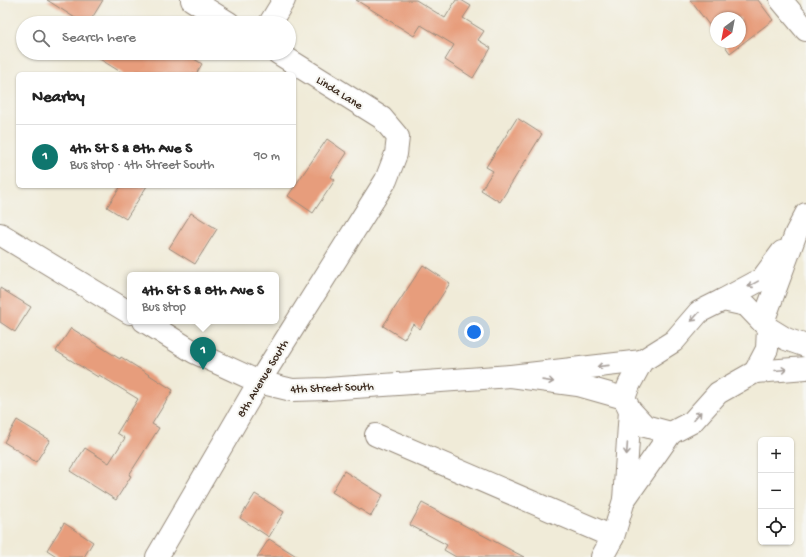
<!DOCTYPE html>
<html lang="en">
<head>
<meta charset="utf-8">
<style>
	:root { --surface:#fff; --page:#f2f2f2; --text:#222; --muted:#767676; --line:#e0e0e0; --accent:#0f766e }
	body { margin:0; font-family:"Gochi Hand",sans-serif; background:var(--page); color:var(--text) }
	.controls { position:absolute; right:12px; bottom:12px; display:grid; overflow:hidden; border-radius:6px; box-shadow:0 1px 3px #0004 }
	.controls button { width:36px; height:36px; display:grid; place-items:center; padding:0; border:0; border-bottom:1px solid var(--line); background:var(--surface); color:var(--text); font:20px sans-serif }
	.compass { position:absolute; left:710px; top:12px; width:36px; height:36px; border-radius:50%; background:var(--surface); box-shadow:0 1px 3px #0004; rotate:212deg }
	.you { position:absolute; left:474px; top:332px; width:14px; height:14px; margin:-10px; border:3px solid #fff; border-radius:50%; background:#1a73e8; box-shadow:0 0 0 6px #1a73e833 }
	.badge { display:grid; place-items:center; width:26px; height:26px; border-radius:50%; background:var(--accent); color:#fff; font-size:13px; font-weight:700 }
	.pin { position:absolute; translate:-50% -33px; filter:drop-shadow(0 1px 2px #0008) }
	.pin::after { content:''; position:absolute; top:21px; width:14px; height:12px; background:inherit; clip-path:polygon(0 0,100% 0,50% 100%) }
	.popup { position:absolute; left:127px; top:272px; width:152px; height:52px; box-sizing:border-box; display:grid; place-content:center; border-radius:6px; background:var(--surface); filter:drop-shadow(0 1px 3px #0005); font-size:13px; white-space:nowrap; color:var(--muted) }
	.popup b { font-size:15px; color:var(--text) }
	.popup::after { content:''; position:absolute; left:50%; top:100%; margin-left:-8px; border:8px solid transparent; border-top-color:var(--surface) }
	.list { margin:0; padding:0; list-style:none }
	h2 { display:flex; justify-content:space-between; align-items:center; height:52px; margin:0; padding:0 16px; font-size:17px }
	h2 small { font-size:13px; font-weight:400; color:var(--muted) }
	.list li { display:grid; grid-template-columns:26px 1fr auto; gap:12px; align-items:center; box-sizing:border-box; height:64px; padding:0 16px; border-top:1px solid var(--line) }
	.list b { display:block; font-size:15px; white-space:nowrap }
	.list p { margin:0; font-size:13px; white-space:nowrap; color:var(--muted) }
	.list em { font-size:13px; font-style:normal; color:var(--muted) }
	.icon { flex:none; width:22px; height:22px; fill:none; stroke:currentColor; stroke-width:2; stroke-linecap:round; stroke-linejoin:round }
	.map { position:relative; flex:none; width:806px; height:557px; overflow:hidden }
	.search { position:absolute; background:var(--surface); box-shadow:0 1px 3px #0004; left:16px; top:16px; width:280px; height:44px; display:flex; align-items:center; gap:10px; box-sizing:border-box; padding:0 14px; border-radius:22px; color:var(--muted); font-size:15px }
	.panel { position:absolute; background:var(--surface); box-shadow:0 1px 3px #0004; left:16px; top:72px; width:280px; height:116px; border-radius:6px }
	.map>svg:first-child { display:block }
	.building { fill:#e79d7c }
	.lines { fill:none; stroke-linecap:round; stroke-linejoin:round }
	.minor-casing { stroke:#968a7b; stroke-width:24 }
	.minor { stroke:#fff; stroke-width:22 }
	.oneway { stroke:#a79f9a }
	.labels { text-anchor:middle; stroke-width:4; stroke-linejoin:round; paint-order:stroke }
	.street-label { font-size:12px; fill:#3b2a1e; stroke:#f6f6f2 }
</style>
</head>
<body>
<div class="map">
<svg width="806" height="557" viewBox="0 0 806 557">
	<rect width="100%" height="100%" fill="#f6f6f2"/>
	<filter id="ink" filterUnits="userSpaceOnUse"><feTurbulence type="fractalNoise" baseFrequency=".025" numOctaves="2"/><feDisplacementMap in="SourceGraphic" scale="8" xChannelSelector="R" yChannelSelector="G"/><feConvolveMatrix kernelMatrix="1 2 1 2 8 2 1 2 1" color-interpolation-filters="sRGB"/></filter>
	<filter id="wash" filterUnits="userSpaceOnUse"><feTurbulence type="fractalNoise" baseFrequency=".012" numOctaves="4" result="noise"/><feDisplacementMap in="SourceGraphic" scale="16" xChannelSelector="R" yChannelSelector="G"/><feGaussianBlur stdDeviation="0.9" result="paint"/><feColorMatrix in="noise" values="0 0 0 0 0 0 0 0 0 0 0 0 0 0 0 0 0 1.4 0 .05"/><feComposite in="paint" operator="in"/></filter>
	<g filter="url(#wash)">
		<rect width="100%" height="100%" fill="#f0ebd8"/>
		<g id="blocks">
			<g class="building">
				<polygon points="47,0 103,0 89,23 83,23"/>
				<polygon points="356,0 416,0 445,18 456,0 461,0 471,6 463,18 484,31 478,40 491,48 473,78 445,60 454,45 421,25 414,36"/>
				<polygon points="690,0 758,0 773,20 730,53 722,42 740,42 740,18 716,18 716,34"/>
				<polygon points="90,53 185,53 202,64 196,74 124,74"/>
				<polygon points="517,118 542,134 500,202 481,190 493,171 486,167"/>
				<polygon points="327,139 347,153 331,177 335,180 313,213 288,196"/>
				<polygon points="121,186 147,186 126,219 107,207"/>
				<polygon points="191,213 217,229 195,264 169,248"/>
				<polygon points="423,265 450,283 420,329 413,324 404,339 383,326"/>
				<polygon points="0,288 31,307 15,332 0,322"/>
				<polygon points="71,328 120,359 121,357 173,390 152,424 159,428 129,475 131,476 116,500 70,471 85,448 109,463 125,438 117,433 138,399 99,375 98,377 56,351"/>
				<polygon points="17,420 50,440 36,462 4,442"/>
				<polygon points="344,471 383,495 371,516 332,492"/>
				<polygon points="255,494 284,512 269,537 240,518"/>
				<polygon points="422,503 524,557 456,557 444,550 447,545 410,525"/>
				<polygon points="64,523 93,542 84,557 58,557 47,550"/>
				<polygon points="269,539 298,557 257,557"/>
			</g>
		</g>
	</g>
	<g filter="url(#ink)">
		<use href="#blocks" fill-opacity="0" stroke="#968a7b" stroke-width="1"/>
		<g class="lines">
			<defs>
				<g id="minor">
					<polyline points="192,0 229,23"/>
					<polyline points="781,0 806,30"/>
					<polyline points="270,23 284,0"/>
					<polyline points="0,234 130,313"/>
					<polyline points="723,300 762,279 782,252"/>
					<polyline points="144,321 194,352 259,382 292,390 327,389 511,376"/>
					<polyline points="763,322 796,233 806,214"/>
					<polyline points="768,328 767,349 755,372 718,393 692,422 671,433 645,426 630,410 624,398 629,385 642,361 674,341 699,312 723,300 746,305 768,328 786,339 806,346"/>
					<polyline points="755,372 806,368"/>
					<polyline points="624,398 578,385 511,376 642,361"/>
					<polyline points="376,435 613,537"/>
					<polyline points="624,500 671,433"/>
					<polyline points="157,557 259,382 386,180 396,154 398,137 382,118 278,53"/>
					<polyline points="602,557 613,537 624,500 630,410"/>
				</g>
			</defs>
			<use href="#minor" class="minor-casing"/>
			<use href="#minor" class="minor"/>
		</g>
		<defs><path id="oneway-shaft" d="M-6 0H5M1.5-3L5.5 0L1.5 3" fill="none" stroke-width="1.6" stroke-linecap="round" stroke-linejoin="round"/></defs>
		<g class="oneway">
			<use href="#oneway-shaft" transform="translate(753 284) rotate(151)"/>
			<use href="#oneway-shaft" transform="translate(695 317) rotate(132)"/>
			<use href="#oneway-shaft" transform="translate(603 366) rotate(174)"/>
			<use href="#oneway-shaft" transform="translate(781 370) rotate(-5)"/>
			<use href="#oneway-shaft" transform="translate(548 381) rotate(8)"/>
			<use href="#oneway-shaft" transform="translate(697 416) rotate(-48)"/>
			<use href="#oneway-shaft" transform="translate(627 449) rotate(94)"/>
		</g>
	</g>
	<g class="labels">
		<g class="street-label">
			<text transform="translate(340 92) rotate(32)" y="4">Linda Lane</text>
			<text transform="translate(262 378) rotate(-59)" y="4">8th Avenue South</text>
			<text transform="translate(332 387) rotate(-2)" y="4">4th Street South</text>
		</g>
	</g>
</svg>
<div class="controls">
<button>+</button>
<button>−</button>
<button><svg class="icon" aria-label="locate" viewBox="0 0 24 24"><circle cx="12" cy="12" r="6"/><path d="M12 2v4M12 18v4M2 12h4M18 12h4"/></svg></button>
</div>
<svg class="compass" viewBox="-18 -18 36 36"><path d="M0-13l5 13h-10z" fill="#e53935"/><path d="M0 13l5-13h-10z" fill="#767676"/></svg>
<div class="you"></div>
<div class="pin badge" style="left:203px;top:370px">1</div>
<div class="popup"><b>4th St S &amp; 8th Ave S</b>Bus stop</div>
<div class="search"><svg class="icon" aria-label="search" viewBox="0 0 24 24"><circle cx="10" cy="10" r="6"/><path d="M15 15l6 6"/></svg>Search here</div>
<section class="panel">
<h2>Nearby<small></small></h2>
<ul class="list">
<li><span class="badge">1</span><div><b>4th St S &amp; 8th Ave S</b><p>Bus stop · 4th Street South</p></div><em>90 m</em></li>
</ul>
</section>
</div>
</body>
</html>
